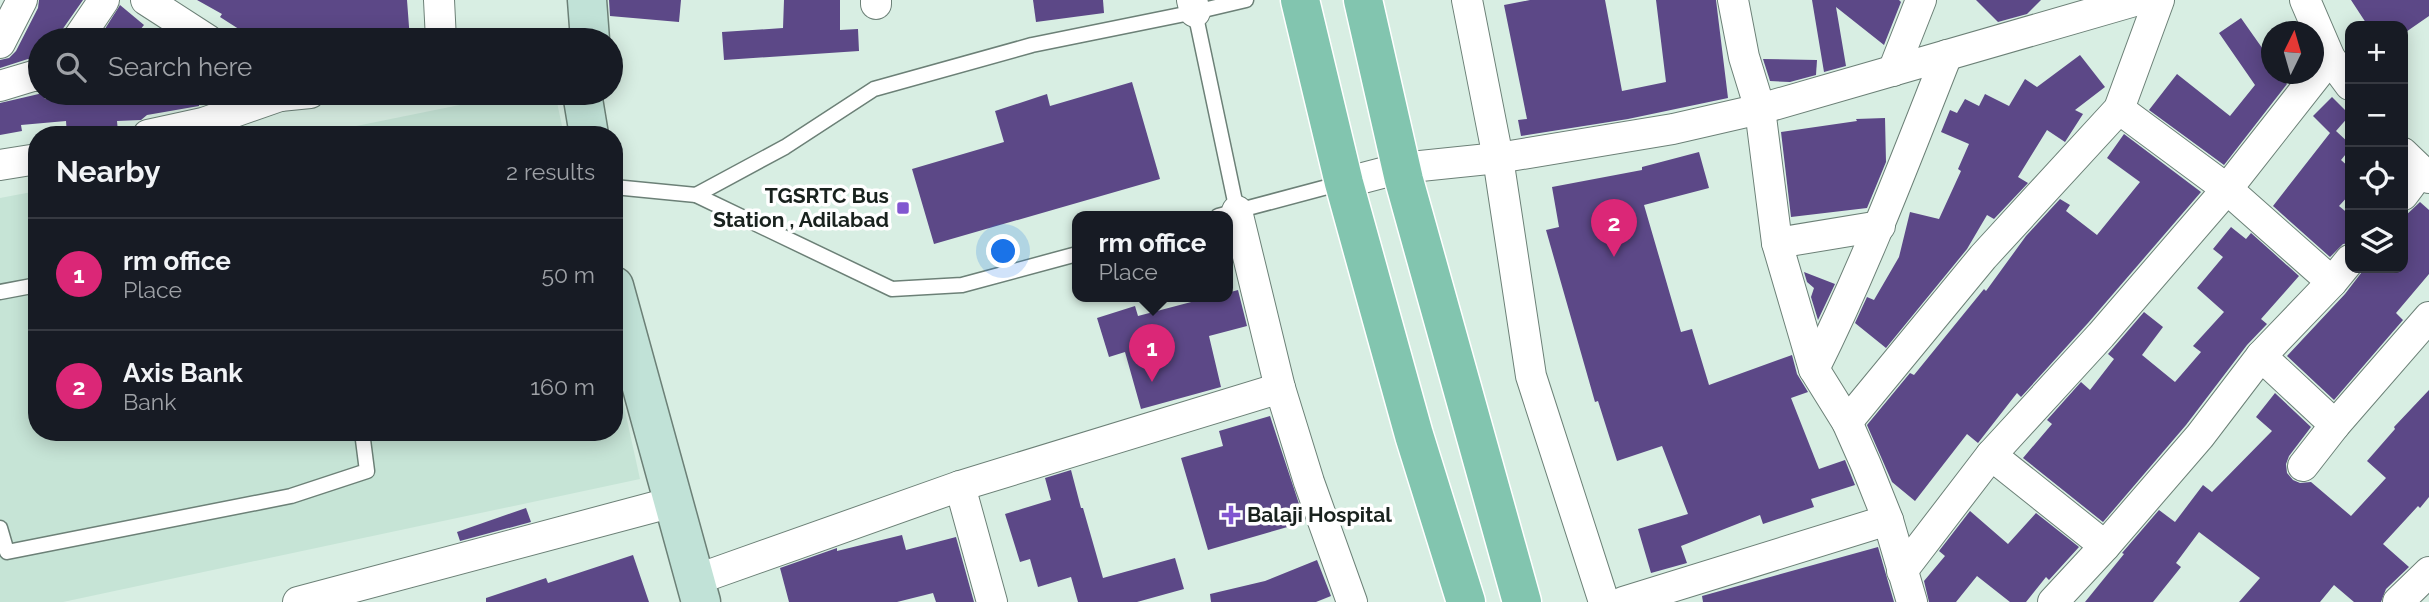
<!DOCTYPE html>
<html lang="en">
<head>
<meta charset="utf-8">
<style>
	:root { --surface:#171b24; --page:#242831; --text:#f1f3f6; --muted:#9ea1a6; --line:#363941; --accent:#db2777 }
	body { margin:0; font-family:Raleway,sans-serif; background:var(--page); color:var(--text) }
	.controls { position:absolute; right:21px; top:21px; display:grid; overflow:hidden; border-radius:14px; box-shadow:0 4px 18px #0003 }
	.controls button { width:63px; height:63px; display:grid; place-items:center; padding:0; border:0; border-bottom:2px solid var(--line); background:var(--surface); color:var(--text); font:35px sans-serif }
	.compass { position:absolute; left:2261px; top:21px; width:63px; height:63px; border-radius:50%; background:var(--surface); box-shadow:0 4px 18px #0003; rotate:5deg }
	.you { position:absolute; left:1004px; top:252px; width:24px; height:24px; margin:-18px; border:5px solid #fff; border-radius:50%; background:#1a73e8; box-shadow:0 0 0 10px #1a73e833 }
	.badge { display:grid; place-items:center; width:46px; height:46px; border-radius:50%; background:var(--accent); color:#fff; font-size:23px; font-weight:700 }
	.pin { position:absolute; translate:-50% -58px; filter:drop-shadow(0 2px 4px #0008) }
	.pin::after { content:''; position:absolute; top:37px; width:24px; height:21px; background:inherit; clip-path:polygon(0 0,100% 0,50% 100%) }
	.popup { position:absolute; left:1072px; top:211px; width:161px; height:91px; box-sizing:border-box; display:grid; place-content:center; border-radius:14px; background:var(--surface); filter:drop-shadow(0 2px 5px #0005); font-size:23px; white-space:nowrap; color:var(--muted) }
	.popup b { font-size:26px; color:var(--text) }
	.popup::after { content:''; position:absolute; left:50%; top:100%; margin-left:-14px; border:14px solid transparent; border-top-color:var(--surface) }
	.list { margin:0; padding:0; list-style:none }
	h2 { display:flex; justify-content:space-between; align-items:center; height:91px; margin:0; padding:0 28px; font-size:30px }
	h2 small { font-size:23px; font-weight:400; color:var(--muted) }
	.list li { display:grid; grid-template-columns:46px 1fr auto; gap:21px; align-items:center; box-sizing:border-box; height:112px; padding:0 28px; border-top:2px solid var(--line) }
	.list b { display:block; font-size:26px; white-space:nowrap }
	.list p { margin:0; font-size:23px; white-space:nowrap; color:var(--muted) }
	.list em { font-size:23px; font-style:normal; color:var(--muted) }
	.icon { flex:none; width:38px; height:38px; fill:none; stroke:currentColor; stroke-width:2; stroke-linecap:round; stroke-linejoin:round }
	.map { position:relative; flex:none; width:2429px; height:602px; overflow:hidden }
	.search { position:absolute; background:var(--surface); box-shadow:0 4px 18px #0003; left:28px; top:28px; width:595px; height:77px; display:flex; align-items:center; gap:18px; box-sizing:border-box; padding:0 24px; border-radius:38px; color:var(--muted); font-size:26px }
	.panel { position:absolute; background:var(--surface); box-shadow:0 4px 18px #0003; left:28px; top:126px; width:595px; height:315px; border-radius:28px }
	.map>svg:first-child { display:block }
	.built { fill:#c6e4d6 }
	.building { fill:#5c4887 }
	.lines { fill:none; stroke-linecap:round; stroke-linejoin:round }
	.lane-casing { stroke:#6c8077; stroke-width:17 }
	.street-casing { stroke:#6c8077; stroke-width:32 }
	.secondary-casing { stroke:#6c8077; stroke-width:41 }
	.primary-casing { stroke:#fff; stroke-width:41 }
	.lane { stroke:#fff; stroke-width:14 }
	.street { stroke:#fff; stroke-width:30 }
	.secondary { stroke:#c1e2d7; stroke-width:38 }
	.primary { stroke:#82c5af; stroke-width:38 }
	.poi-dot { fill:#8156d0; stroke:#fff; stroke-width:2.5 }
	.labels { text-anchor:middle; stroke-width:7; stroke-linejoin:round; paint-order:stroke }
	.poi-label { font-size:21px; font-weight:bold; fill:#19221e; stroke:#fff; text-anchor:end }
</style>
</head>
<body>
<div class="map">
<svg width="2429" height="602" viewBox="0 0 2429 602">
	<rect width="100%" height="100%" fill="#d8eee3"/>
	<g class="built">
		<polygon points="519,93 555,93 564,135 312,135"/>
		<polygon points="37,191 37,432 614,432 614,361 640,479 63,602 0,602 0,198"/>
	</g>
	<g class="building">
		<polygon points="39,0 83,0 62,30 60,40 40,40 40,59 28,59 0,68 0,60 9,58 16,51 38,8"/>
		<polygon points="197,0 407,0 410,40 256,40 220,17 222,14"/>
		<polygon points="609,0 681,0 679,22 610,16"/>
		<polygon points="784,0 840,0 840,30 858,29 859,51 724,60 722,32 783,28"/>
		<polygon points="1033,0 1103,0 1104,13 1036,22"/>
		<polygon points="1530,0 1605,0 1622,91 1666,82 1656,0 1716,0 1728,98 1628,119 1521,136 1518,120 1527,119 1504,5"/>
		<polygon points="1812,0 1899,0 1901,2 1884,45 1836,7 1846,66 1824,72"/>
		<polygon points="1976,0 2041,0 2027,14 1998,22"/>
		<polygon points="2351,0 2429,0 2429,16 2403,34 2403,26 2368,26"/>
		<polygon points="120,5 144,25 132,40 98,40"/>
		<polygon points="2241,18 2272,62 2272,74 2280,74 2283,77 2281,79 2287,84 2224,165 2149,110 2177,74 2230,116 2255,85 2219,33"/>
		<polygon points="2080,55 2105,87 2075,110 2083,114 2065,142 2047,130 2018,177 2028,183 1994,219 1987,215 1967,249 1886,348 1855,323 1867,297 1874,300 1899,257 1910,212 1939,219 1961,171 1958,169 1969,144 1941,132 1950,110 1957,113 1965,99 1979,106 1985,94 2009,106 2025,79 2037,87"/>
		<polygon points="1763,59 1817,60 1816,75 1790,82 1770,81"/>
		<polygon points="1132,82 1160,179 934,244 912,169 1004,142 995,111 1047,94 1050,106"/>
		<polygon points="43,93 45,99 121,95 121,93 198,93 199,106 147,115 141,120 117,121 118,132 67,135 66,121 21,125 22,131 0,135 0,103"/>
		<polygon points="2332,97 2350,115 2336,131 2350,144 2350,149 2341,160 2350,168 2350,194 2339,206 2350,215 2350,243 2343,244 2330,257 2273,206 2330,133 2313,116"/>
		<polygon points="1885,118 1886,162 1867,208 1791,217 1781,132 1857,121 1856,119"/>
		<polygon points="2124,134 2201,192 2088,323 2021,397 2017,393 1978,443 1967,434 1915,501 1892,482 1867,425 1910,373 1914,375 1984,289 1986,291 2026,236 2060,199 2070,205 2066,211 2097,235 2140,182 2107,158"/>
		<polygon points="1699,152 1709,188 1644,205 1681,332 1692,329 1709,385 1792,355 1797,374 1808,392 1791,398 1819,469 1845,460 1855,485 1811,499 1814,507 1763,524 1760,515 1681,546 1687,563 1651,573 1638,529 1688,514 1662,446 1617,461 1598,401 1595,402 1546,230 1559,227 1552,187 1642,170 1642,167"/>
		<polygon points="2420,202 2429,210 2429,274 2396,313 2403,320 2334,400 2287,356 2345,294 2365,268 2403,268 2403,218"/>
		<polygon points="2231,227 2246,239 2251,233 2299,276 2261,319 2267,324 2247,345 2186,425 2103,522 2023,458 2052,424 2047,420 2081,382 2090,390 2114,359 2108,354 2144,312 2163,327 2142,355 2175,382 2201,352 2193,346 2224,312 2197,288 2223,257 2213,249"/>
		<polygon points="1804,272 1835,284 1818,320 1811,297 1814,288 1807,282"/>
		<polygon points="1238,290 1247,326 1209,336 1221,387 1141,409 1125,352 1109,357 1097,318 1135,306 1138,316 1214,296 1227,296 1227,293"/>
		<polygon points="2429,390 2429,497 2420,508 2418,506 2383,544 2409,567 2386,589 2381,602 2354,602 2334,585 2320,602 2239,602 2260,578 2199,532 2176,563 2181,567 2153,602 2085,602 2124,554 2122,553 2159,510 2175,522 2203,485 2212,492 2272,431 2256,417 2275,393 2311,427 2289,456 2286,464 2287,473 2293,480 2300,483 2311,482 2351,516 2386,478 2367,461 2395,429 2394,427"/>
		<polygon points="1270,416 1305,522 1208,550 1181,458 1223,446 1219,431"/>
		<polygon points="1071,470 1081,508 1083,508 1103,578 1175,558 1184,589 1137,602 1078,602 1071,577 1038,587 1030,559 1020,562 1005,514 1051,500 1045,478"/>
		<polygon points="526,508 531,522 460,541 457,532"/>
		<polygon points="1970,511 2008,544 2036,513 2079,547 2049,580 2046,577 2026,602 2010,602 1977,576 1956,602 1929,602 1924,581 1945,556 1939,551"/>
		<polygon points="902,535 906,550 956,537 974,602 936,602 933,593 897,602 789,602 780,568 837,548 837,551"/>
		<polygon points="1878,547 1894,602 1703,602 1702,596"/>
		<polygon points="633,555 649,602 486,602 486,598 546,578 548,583"/>
		<polygon points="1317,560 1331,596 1316,602 1211,602 1210,594 1265,581"/>
	</g>
	<g class="lines">
		<defs>
			<g id="lane">
				<polyline points="1195,12 1237,211"/>
				<polyline points="614,187 696,195 892,289 962,285 1077,254"/>
				<polyline points="696,195 785,147 874,89 1032,45 1195,12 1246,0"/>
				<polyline points="1218,216 1342,183"/>
				<polyline points="0,292 37,285"/>
				<polyline points="0,528 7,552 291,496 367,471 362,432"/>
			</g>
			<g id="street">
				<polyline points="146,0 208,40"/>
				<polyline points="439,0 441,40"/>
				<polyline points="876,0 876,4"/>
				<polyline points="1192,0 1195,12"/>
				<polyline points="1467,0 1498,158 1531,376 1604,602"/>
				<polyline points="1733,0 1744,57 1760,109 1777,243 1814,369 1847,422 1866,465 1888,520 1912,602"/>
				<polyline points="2305,0 2330,58 2350,85"/>
				<polyline points="77,40 104,0"/>
				<polyline points="0,43 22,0"/>
				<polyline points="1893,71 1921,0"/>
				<polyline points="0,86 33,76 40,76"/>
				<polyline points="276,93 280,96 310,93"/>
				<polyline points="2119,109 2227,189 2332,282"/>
				<polyline points="148,135 203,123 280,96"/>
				<polyline points="2403,153 2429,178"/>
				<polyline points="0,165 37,159"/>
				<polyline points="1344,183 1401,168 1498,158 1673,129 1760,109 2138,0"/>
				<polyline points="2403,195 2421,171"/>
				<polyline points="1237,211 1280,388 1309,482 1352,602"/>
				<polyline points="1777,243 1880,226"/>
				<polyline points="2261,356 2335,425"/>
				<path d="M1814 369C1865 267 1905 161 1947 55"/>
				<polyline points="1847,422 1983,257 2119,109 2159,0"/>
				<polyline points="1991,455 2105,546"/>
				<polyline points="2303,466 2335,425 2429,317"/>
				<polyline points="960,486 992,602"/>
				<polyline points="1902,571 1991,455 2101,335 2227,189 2330,58"/>
				<polyline points="695,580 960,486 1280,388"/>
				<polyline points="298,602 673,502"/>
				<polyline points="1623,602 1888,520"/>
				<polyline points="2053,602 2105,546 2200,436 2261,356 2332,282 2350,260"/>
				<polyline points="2398,602 2429,572"/>
			</g>
			<g id="secondary">
				<polyline points="587,0 590,40"/>
				<polyline points="582,93 589,135"/>
				<polyline points="614,286 701,602"/>
			</g>
			<g id="primary">
				<polyline points="1300,0 1344,183 1414,435 1466,602"/>
				<polyline points="1363,0 1404,180 1522,602"/>
			</g>
		</defs>
		<use href="#lane" class="lane-casing"/>
		<use href="#street" class="street-casing"/>
		<use href="#secondary" class="secondary-casing"/>
		<use href="#primary" class="primary-casing"/>
		<use href="#lane" class="lane"/>
		<use href="#street" class="street"/>
		<use href="#secondary" class="secondary"/>
		<use href="#primary" class="primary"/>
	</g>
	<g class="poi-dot">
		<rect x="896" y="201" width="14" height="14" rx="3.5"/>
		<path d="M1227.5 504.5h7v7h7v7h-7v7h-7v-7h-7v-7h7z"/>
	</g>
	<g class="labels">
		<g class="poi-label">
			<text x="889" y="203">TGSRTC Bus<tspan x="889" dy="24">Station , Adilabad</tspan></text>
			<text x="1247" y="522" text-anchor="start">Balaji Hospital</text>
		</g>
	</g>
</svg>
<div class="controls">
<button>+</button>
<button>−</button>
<button><svg class="icon" aria-label="locate" viewBox="0 0 24 24"><circle cx="12" cy="12" r="6"/><path d="M12 2v4M12 18v4M2 12h4M18 12h4"/></svg></button>
<button><svg class="icon" aria-label="layers" viewBox="0 0 24 24"><path d="M12 4l9 5-9 5-9-5zM3 14l9 5 9-5"/></svg></button>
</div>
<svg class="compass" viewBox="-18 -18 36 36"><path d="M0-13l5 13h-10z" fill="#e53935"/><path d="M0 13l5-13h-10z" fill="#9ea1a6"/></svg>
<div class="you"></div>
<div class="pin badge" style="left:1152px;top:382px">1</div>
<div class="popup"><b>rm office</b>Place</div>
<div class="pin badge" style="left:1614px;top:257px">2</div>
<div class="search"><svg class="icon" aria-label="search" viewBox="0 0 24 24"><circle cx="10" cy="10" r="6"/><path d="M15 15l6 6"/></svg>Search here</div>
<section class="panel">
<h2>Nearby<small>2 results</small></h2>
<ul class="list">
<li><span class="badge">1</span><div><b>rm office</b><p>Place</p></div><em>50 m</em></li>
<li><span class="badge">2</span><div><b>Axis Bank</b><p>Bank</p></div><em>160 m</em></li>
</ul>
</section>
</div>
</body>
</html>
